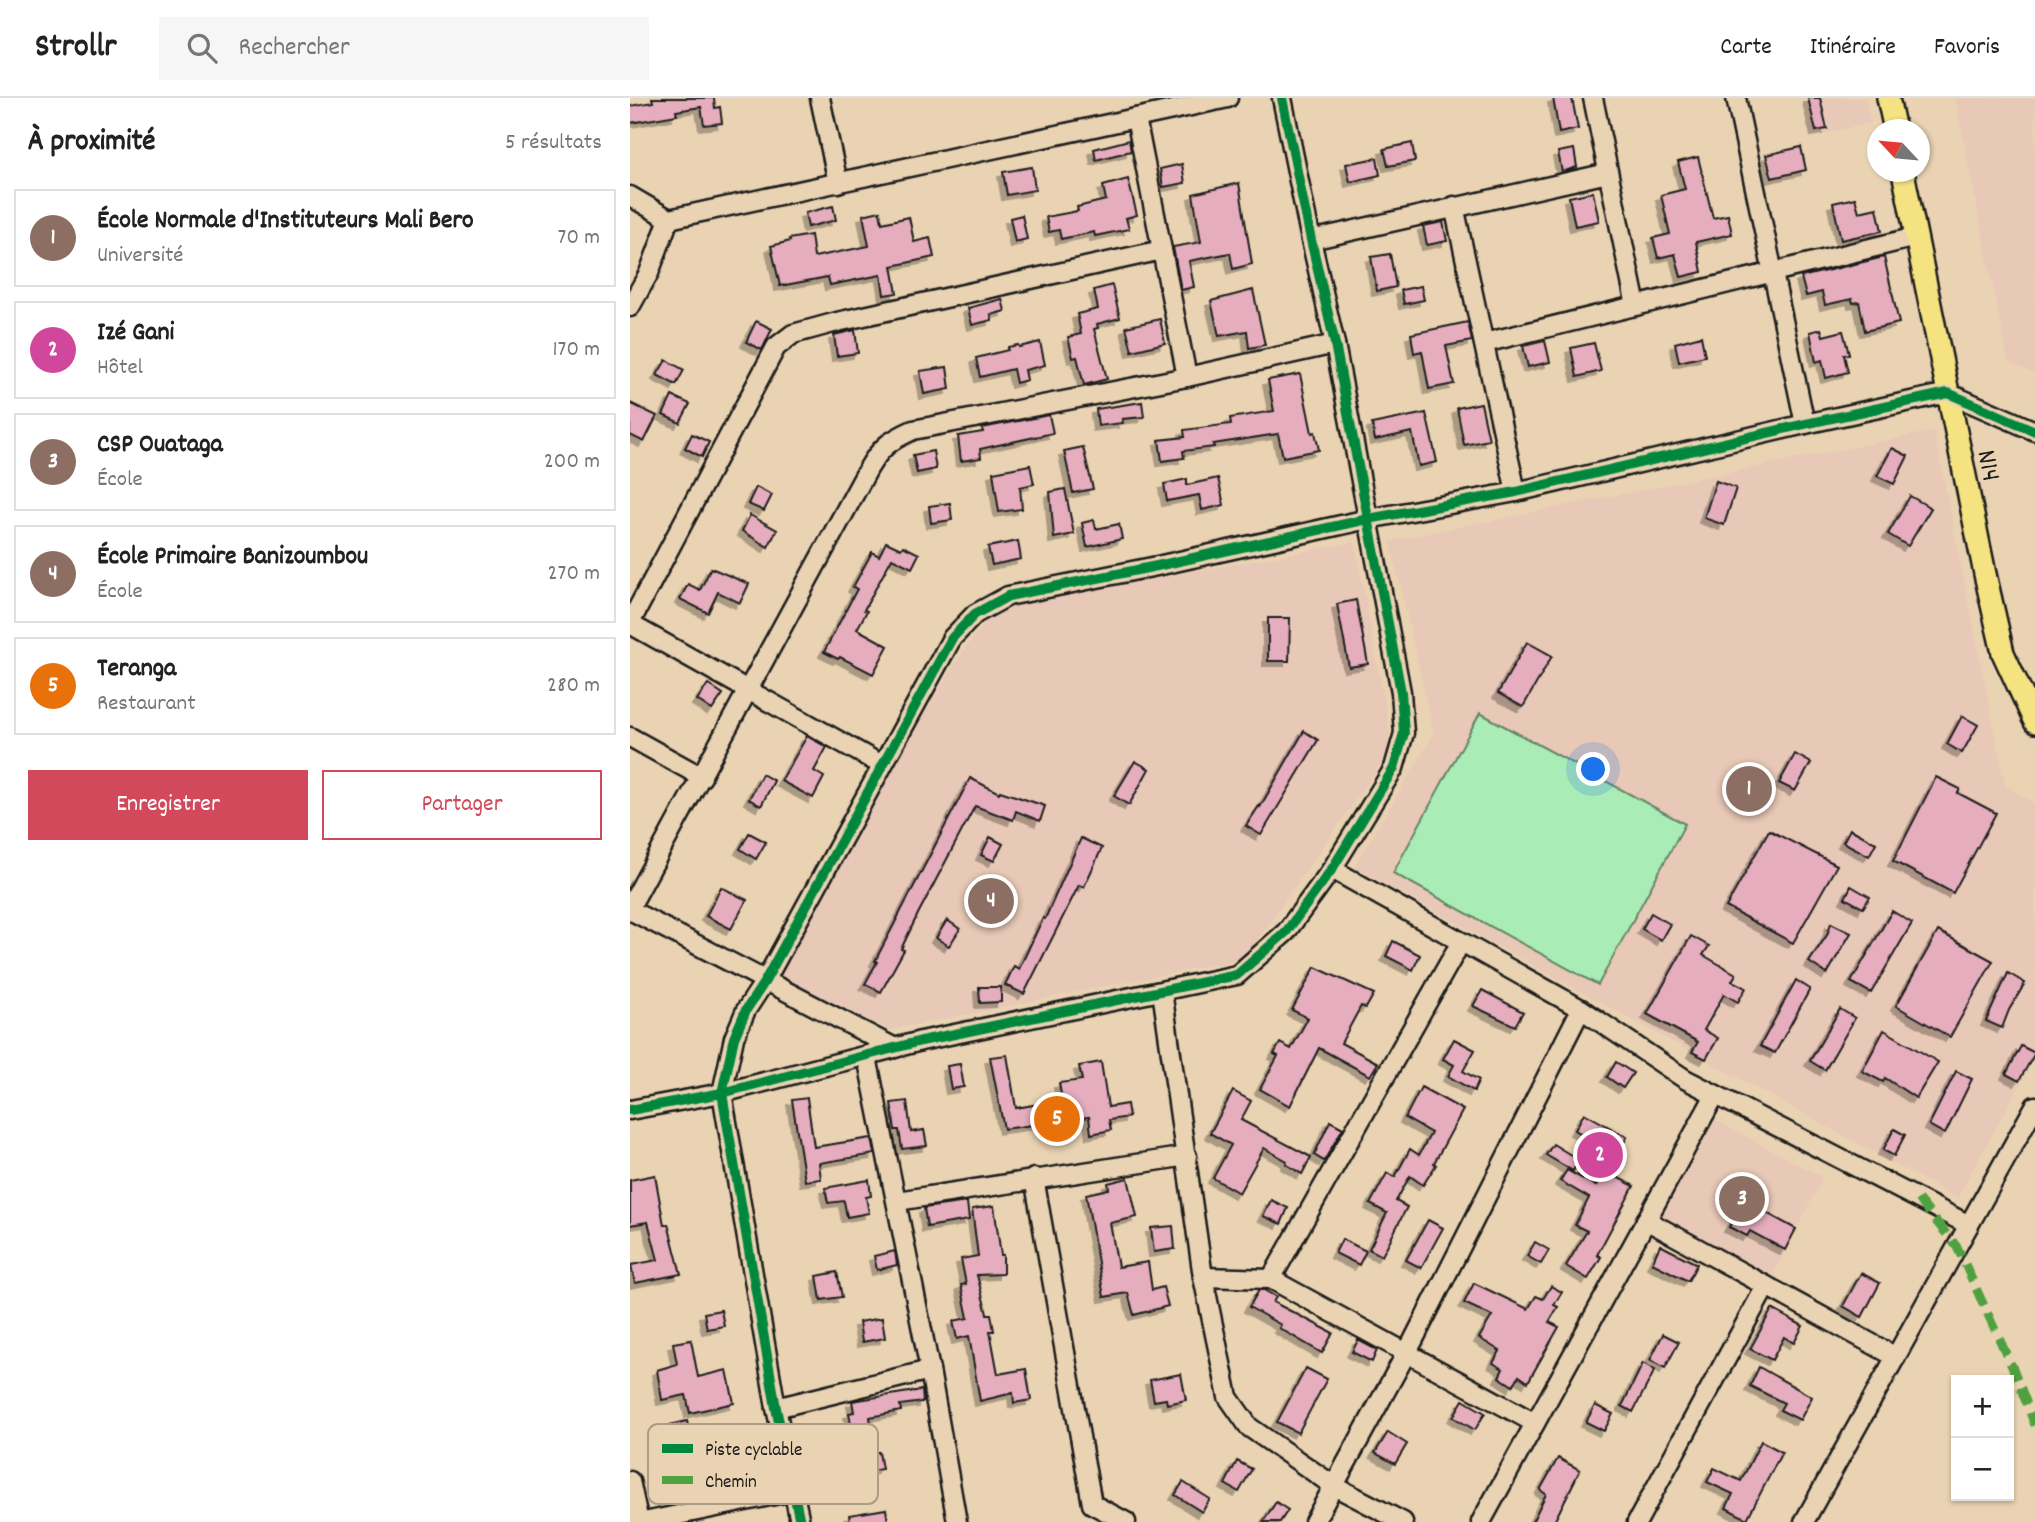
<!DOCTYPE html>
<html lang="fr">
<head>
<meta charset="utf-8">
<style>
	:root { --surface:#fff; --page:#f6f6f6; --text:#222; --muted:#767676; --line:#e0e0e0; --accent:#d1495b }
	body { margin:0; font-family:Dekko,sans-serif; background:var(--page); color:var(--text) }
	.controls { position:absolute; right:21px; bottom:21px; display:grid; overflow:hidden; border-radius:0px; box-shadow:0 2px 5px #0004 }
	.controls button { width:63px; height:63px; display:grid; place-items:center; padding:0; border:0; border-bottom:2px solid var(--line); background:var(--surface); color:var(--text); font:35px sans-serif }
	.compass { position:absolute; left:1237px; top:21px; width:63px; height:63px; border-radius:50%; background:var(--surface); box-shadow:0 2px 5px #0004; rotate:296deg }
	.you { position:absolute; left:964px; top:672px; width:24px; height:24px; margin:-18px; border:5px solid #fff; border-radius:50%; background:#1a73e8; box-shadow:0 0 0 10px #1a73e833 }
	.badge { display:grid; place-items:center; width:46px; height:46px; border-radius:50%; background:var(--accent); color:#fff; font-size:23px; font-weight:700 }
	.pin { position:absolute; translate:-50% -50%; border:4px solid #fff; box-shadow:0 2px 7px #0006 }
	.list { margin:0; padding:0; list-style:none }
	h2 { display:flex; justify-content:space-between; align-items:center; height:91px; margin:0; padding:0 28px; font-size:30px }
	h2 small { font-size:23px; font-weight:400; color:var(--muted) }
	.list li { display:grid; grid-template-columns:46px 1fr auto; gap:21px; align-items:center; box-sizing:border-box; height:98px; margin:0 14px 14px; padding:0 14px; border:2px solid var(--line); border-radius:0px }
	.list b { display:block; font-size:26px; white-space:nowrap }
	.list p { margin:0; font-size:23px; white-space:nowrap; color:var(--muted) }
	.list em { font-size:23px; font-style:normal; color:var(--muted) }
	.actions { display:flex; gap:14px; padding:21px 28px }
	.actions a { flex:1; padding:16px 0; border:2px solid var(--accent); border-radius:0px; text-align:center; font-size:24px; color:var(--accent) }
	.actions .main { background:var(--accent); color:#fff }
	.icon { flex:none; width:38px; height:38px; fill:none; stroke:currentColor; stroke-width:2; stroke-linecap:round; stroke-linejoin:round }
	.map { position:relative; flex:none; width:1405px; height:1424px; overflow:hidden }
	header { display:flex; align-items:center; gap:42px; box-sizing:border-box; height:98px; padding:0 35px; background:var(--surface); border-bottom:2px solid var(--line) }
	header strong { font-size:33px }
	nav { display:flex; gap:38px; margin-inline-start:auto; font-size:24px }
	.search { width:490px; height:63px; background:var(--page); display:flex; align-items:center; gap:18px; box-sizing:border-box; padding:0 24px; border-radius:0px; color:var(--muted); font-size:26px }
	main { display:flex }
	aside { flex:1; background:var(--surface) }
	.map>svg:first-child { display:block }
	.built { fill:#e8c8b6 }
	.green { fill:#aaecb6; stroke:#638469; stroke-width:2 }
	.building { fill:#e5adbe; stroke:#1c1c1c; stroke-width:2; filter:url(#shadow) }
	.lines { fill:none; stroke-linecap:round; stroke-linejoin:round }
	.minor-casing { stroke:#1c1c1c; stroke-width:23 }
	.major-casing { stroke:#1c1c1c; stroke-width:26 }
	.minor { stroke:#ead3b3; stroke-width:18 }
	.major { stroke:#f5e382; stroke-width:21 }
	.quiet { stroke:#4fa141; stroke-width:9; stroke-dasharray:18 9; stroke-linecap:butt }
	.cycleway-casing { stroke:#ead3b3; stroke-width:15 }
	.cycleway { stroke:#00873e; stroke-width:10 }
	.labels { text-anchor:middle; stroke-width:6; stroke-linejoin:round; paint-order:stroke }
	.street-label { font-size:28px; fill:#1c1c1c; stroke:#ead3b3 }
	.key { fill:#ead3b3; stroke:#ac9c86; stroke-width:2 }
	.key-label { font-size:19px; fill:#1c1c1c }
</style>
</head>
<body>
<header>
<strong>Strollr</strong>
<div class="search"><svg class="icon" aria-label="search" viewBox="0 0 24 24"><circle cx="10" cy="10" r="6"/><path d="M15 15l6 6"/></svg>Rechercher</div>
<nav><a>Carte</a><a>Itinéraire</a><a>Favoris</a></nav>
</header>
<main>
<aside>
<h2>À proximité<small>5 résultats</small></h2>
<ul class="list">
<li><span class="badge" style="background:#8d6e63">1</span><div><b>École Normale d'Instituteurs Mali Bero</b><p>Université</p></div><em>70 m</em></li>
<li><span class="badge" style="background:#d1479c">2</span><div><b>Izé Gani</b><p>Hôtel</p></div><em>170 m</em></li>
<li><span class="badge" style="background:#8d6e63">3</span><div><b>CSP Ouataga</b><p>École</p></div><em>200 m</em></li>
<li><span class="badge" style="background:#8d6e63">4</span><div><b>École Primaire Banizoumbou</b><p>École</p></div><em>270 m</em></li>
<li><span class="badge" style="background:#e8710a">5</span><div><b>Teranga</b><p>Restaurant</p></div><em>280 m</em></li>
</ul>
<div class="actions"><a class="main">Enregistrer</a><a>Partager</a></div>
</aside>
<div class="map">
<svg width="1405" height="1424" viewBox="0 0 1405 1424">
	<defs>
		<filter id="shadow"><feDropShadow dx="-5" dy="5" stdDeviation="0" flood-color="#0004"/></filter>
	</defs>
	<rect width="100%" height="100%" fill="#ead3b3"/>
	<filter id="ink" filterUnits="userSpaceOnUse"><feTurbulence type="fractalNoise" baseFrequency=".0143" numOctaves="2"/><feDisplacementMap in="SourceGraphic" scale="14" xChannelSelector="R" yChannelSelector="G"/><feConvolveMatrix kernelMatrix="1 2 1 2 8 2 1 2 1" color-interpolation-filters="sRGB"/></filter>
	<g filter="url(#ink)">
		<g class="built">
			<polygon points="1176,0 1235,0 1241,25 1183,38"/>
			<polygon points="1325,0 1405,0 1405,276 1378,263"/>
			<polygon points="1304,333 1375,687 1405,706 1405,959 1327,1100 724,769 804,636 760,443"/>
			<polygon points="725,444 761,642 755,660 621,851 606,862 259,932 149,877 286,630 334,552 357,521 390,505"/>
			<polygon points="1085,1022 1193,1080 1140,1182 1030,1122"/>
		</g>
		<polygon class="green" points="850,615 1055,726 968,887 763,775"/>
		<g class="building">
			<polygon points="22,0 84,0 85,10 90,9 92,25 74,27 71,9 46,13 47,17 0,25 0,8 23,4"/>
			<polygon points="923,0 942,0 948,31 929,35"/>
			<polygon points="1178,0 1190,0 1197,31 1186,33"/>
			<polygon points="499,42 501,53 466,62 464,51"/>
			<polygon points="782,45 785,63 758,68 754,51"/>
			<polygon points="1171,49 1176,72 1142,80 1136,57"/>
			<polygon points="944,51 947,69 932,74 928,54"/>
			<polygon points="1068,59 1083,120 1098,117 1102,136 1066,144 1072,174 1051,179 1045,156 1028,160 1023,140 1040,136 1031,97 1055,91 1048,64"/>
			<polygon points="747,60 750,77 720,84 716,66"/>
			<polygon points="552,66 555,85 533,89 530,71"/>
			<polygon points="402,69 405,92 377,97 373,74"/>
			<polygon points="498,81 507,117 496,120 499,131 465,138 464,134 431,141 429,132 419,134 416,119 448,113 447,109 476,102 473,88"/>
			<polygon points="609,85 622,166 603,171 600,155 559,163 564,189 551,192 543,149 571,144 563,96"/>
			<polygon points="963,94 969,123 945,128 939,99"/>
			<polygon points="1225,100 1229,114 1247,110 1252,133 1211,142 1203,105"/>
			<polygon points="203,108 206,122 178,129 175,115"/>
			<polygon points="250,113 252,125 279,119 284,144 300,140 304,159 262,168 267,195 254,197 251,177 200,187 198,179 150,188 141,148 160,143 159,141 181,137 184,159 239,148 233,117"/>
			<polygon points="392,117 397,141 385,144 380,120"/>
			<polygon points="813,124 817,143 797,147 793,128"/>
			<polygon points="760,156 766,189 747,193 741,159"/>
			<polygon points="1254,159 1269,225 1235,233 1229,204 1223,205 1222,201 1195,207 1192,194 1176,198 1171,179"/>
			<polygon points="482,187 490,220 467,226 468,230 464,231 477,281 454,287 447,259 443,260 438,239 451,236 447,216 468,211 464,192"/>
			<polygon points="791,188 794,202 774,206 771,192"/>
			<polygon points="623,192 635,247 619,250 617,233 589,238 581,203"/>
			<polygon points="372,201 375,213 361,217 362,222 342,227 338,210"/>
			<polygon points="530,221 535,245 502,253 496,229"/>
			<polygon points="126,223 142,231 132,252 116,244"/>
			<polygon points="838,224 842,243 816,248 824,286 799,291 792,253 784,255 781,236"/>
			<polygon points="1191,231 1193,238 1213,233 1219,256 1214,257 1218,274 1196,280 1192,262 1186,264 1180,234"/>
			<polygon points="225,232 228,255 207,258 204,237"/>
			<polygon points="1071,238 1075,258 1049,264 1045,245"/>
			<polygon points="915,243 920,264 898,269 893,248"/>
			<polygon points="410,244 415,267 395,272 397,282 386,285 383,271 350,279 346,260 378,252 378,249 388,247 389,249"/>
			<polygon points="964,245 971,273 947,279 941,250"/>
			<polygon points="36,262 54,272 46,287 27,277"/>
			<polygon points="317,269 320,291 294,296 290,273"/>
			<polygon points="670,276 682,335 685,334 689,352 653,359 648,336 583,346 584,349 553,353 554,360 532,363 529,342 555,339 554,332 601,326 600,320 644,313 638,282"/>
			<polygon points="42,298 60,306 50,325 33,317"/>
			<polygon points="512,304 514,319 492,321 493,325 468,328 466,311"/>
			<polygon points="0,305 27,318 14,344 0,337"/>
			<polygon points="851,305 859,342 834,347 827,310"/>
			<polygon points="796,315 807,364 789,368 782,334 745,342 742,326"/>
			<polygon points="419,317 423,335 350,351 351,360 331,363 328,338 353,334 352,330"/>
			<polygon points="62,336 79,344 72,359 55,350"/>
			<polygon points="453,349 463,391 443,395 434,353"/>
			<polygon points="1262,350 1278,358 1264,386 1247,378"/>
			<polygon points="303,353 306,371 287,375 283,357"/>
			<polygon points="400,367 404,386 390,389 392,411 369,414 363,374"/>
			<polygon points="588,380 594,407 572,412 569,397 537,403 534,386 557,381 557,387"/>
			<polygon points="1086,383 1106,390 1094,427 1074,420"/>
			<polygon points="126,389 142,397 134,413 118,406"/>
			<polygon points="435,391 444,436 424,440 420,394"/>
			<polygon points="1280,398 1301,410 1278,448 1258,436"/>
			<polygon points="320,405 322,422 301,425 299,408"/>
			<polygon points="120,417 147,432 138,449 112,433"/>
			<polygon points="464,422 466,431 489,426 492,441 457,449 452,425"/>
			<polygon points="388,443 391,461 362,467 358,449"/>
			<polygon points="256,444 271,451 273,448 289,456 282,470 262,460 234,512 237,513 227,531 258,548 243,576 210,559 208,561 194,554 227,491 223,489 242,454 249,458"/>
			<polygon points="81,470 119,486 110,505 88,494 78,515 50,501 58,486 70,492"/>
			<polygon points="726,502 738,566 719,569 707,506"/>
			<polygon points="638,520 660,520 659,563 638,563"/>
			<polygon points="897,544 922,558 893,609 868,595"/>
			<polygon points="78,586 93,596 82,612 67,602"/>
			<polygon points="1332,618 1348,627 1332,655 1317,646"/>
			<polygon points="674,633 688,642 631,737 616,728 629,708 630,709"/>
			<polygon points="177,638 197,649 184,673 194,679 183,700 151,683"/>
			<polygon points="1165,656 1181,665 1165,693 1149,685"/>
			<polygon points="505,663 519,671 499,707 484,698"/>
			<polygon points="132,676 144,683 131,708 119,701"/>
			<polygon points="1306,679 1330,691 1328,695 1366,715 1323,795 1263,763"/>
			<polygon points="340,680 369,695 370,693 415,708 410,723 386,713 383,722 345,708 289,814 271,851 274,852 251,894 235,886 247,864 245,863"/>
			<polygon points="1220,731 1246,745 1239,758 1213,744"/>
			<polygon points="1139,732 1207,767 1163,845 1096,809"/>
			<polygon points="119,735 136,744 126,761 110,751"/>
			<polygon points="360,739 373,746 364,763 351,757"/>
			<polygon points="451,740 472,750 454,789 449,787 394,896 375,887 384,868 389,871 413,820 415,821"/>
			<polygon points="1221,788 1240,799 1233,810 1215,800"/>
			<polygon points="91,789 117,802 101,831 76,818"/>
			<polygon points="1262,813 1282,825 1241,895 1221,884"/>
			<polygon points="1021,815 1040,826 1031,842 1012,831"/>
			<polygon points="317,822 330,831 319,848 306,840"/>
			<polygon points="1201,825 1221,835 1197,876 1179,864 1197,837"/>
			<polygon points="1308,833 1363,863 1320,939 1266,908"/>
			<polygon points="1061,838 1079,848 1073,857 1106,876 1102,883 1116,890 1108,904 1094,896 1074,932 1088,940 1076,961 1062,954 1068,944 1017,916"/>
			<polygon points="763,843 790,857 783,872 756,858"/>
			<polygon points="685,869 744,896 736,910 731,908 711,945 748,965 740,978 689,950 660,1008 630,991 648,958 644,956 650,945 661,951 678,920 662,912"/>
			<polygon points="1378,875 1395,885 1379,912 1372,930 1356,923"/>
			<polygon points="1166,882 1180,891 1145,955 1130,948"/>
			<polygon points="349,889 371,889 371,904 350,905"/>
			<polygon points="852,892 893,914 885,928 843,908"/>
			<polygon points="1210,911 1225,920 1195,972 1180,963"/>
			<polygon points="1254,932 1308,964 1286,1000 1255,980 1253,984 1232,973"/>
			<polygon points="824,941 845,952 833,973 849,982 844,993 818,978 824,967 813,961"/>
			<polygon points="1391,948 1405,955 1389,983 1376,976"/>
			<polygon points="377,957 386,1010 432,1002 429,985 452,982 449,968 471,964 478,1009 497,1006 499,1019 479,1022 481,1032 461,1036 459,1019 374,1031 360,959"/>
			<polygon points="986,964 1003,975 993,990 977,979"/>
			<polygon points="330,966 334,989 321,991 317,968"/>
			<polygon points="1326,973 1342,981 1315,1036 1299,1027"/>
			<polygon points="791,989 833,1012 804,1065 806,1067 793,1087 780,1078 766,1103 777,1109 752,1158 739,1151 757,1115 740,1106 757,1075 765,1079 780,1051 789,1057 801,1035 775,1020"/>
			<polygon points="603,993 621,1003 611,1022 681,1059 672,1076 656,1066 657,1063 634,1050 609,1095 583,1080 601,1047 580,1035"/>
			<polygon points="177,1000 184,1049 242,1040 245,1056 189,1065 191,1081 175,1083 162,1002"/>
			<polygon points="277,1003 281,1034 294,1032 297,1048 272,1051 269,1032 265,1032 261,1005"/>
			<polygon points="954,1015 997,1039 987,1056 945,1032"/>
			<polygon points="700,1023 713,1030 694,1063 684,1057"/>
			<polygon points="1264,1031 1275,1037 1264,1058 1253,1052"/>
			<polygon points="923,1046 949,1062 943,1073 916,1057"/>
			<polygon points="937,1072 966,1088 974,1072 1004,1088 967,1157 971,1159 958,1181 936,1168 957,1133 945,1127 959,1100 930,1083"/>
			<polygon points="25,1077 34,1127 38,1126 51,1176 5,1185 1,1167 28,1162 18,1124 0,1127 0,1082"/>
			<polygon points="498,1080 507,1119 480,1125 488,1169 518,1164 522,1192 533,1189 538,1208 504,1217 498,1195 474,1199 456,1096 479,1091 478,1085"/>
			<polygon points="239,1082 241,1098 236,1099 239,1115 217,1119 214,1103 198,1105 195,1090"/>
			<polygon points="1116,1099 1133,1108 1131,1112 1166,1131 1155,1152 1120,1133 1117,1138 1099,1129"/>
			<polygon points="641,1102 658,1110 651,1126 633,1118"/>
			<polygon points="337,1104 339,1122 297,1129 294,1110"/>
			<polygon points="364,1108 371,1157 373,1157 373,1176 347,1177 357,1216 361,1216 364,1233 360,1233 368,1276 396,1271 401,1302 384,1305 383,1295 350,1303 339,1238 327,1241 323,1223 338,1220 331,1187 336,1186 331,1161 348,1158 342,1111"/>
			<polygon points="798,1122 813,1130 791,1170 776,1162"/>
			<polygon points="543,1128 545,1151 524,1154 521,1130"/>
			<polygon points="712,1141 736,1153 729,1167 705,1155"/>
			<polygon points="905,1144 919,1152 911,1166 897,1158"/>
			<polygon points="1030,1147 1067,1166 1058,1183 1022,1165"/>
			<polygon points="265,1153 267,1167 247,1172 244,1158"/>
			<polygon points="207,1174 212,1199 191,1202 187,1178"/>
			<polygon points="1231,1175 1250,1185 1232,1219 1213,1208"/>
			<polygon points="844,1185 898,1211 906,1198 913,1201 921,1188 932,1194 924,1207 928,1209 919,1224 929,1229 898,1284 889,1278 883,1288 869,1279 873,1271 863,1265 870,1253 849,1240 862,1218 834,1205"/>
			<polygon points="629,1192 634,1192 646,1199 643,1204 703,1235 692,1255 649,1230 651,1227 619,1209"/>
			<polygon points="1142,1211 1173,1228 1164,1245 1154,1239 1142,1262 1120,1251"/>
			<polygon points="91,1212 94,1228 77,1231 74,1215"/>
			<polygon points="252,1220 255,1240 232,1244 229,1224"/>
			<polygon points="1033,1236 1049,1244 1035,1270 1020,1262"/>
			<polygon points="61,1242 68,1279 97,1272 104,1305 60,1315 56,1297 32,1302 27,1272 47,1266 43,1245"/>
			<polygon points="728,1242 747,1252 742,1264 722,1254"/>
			<polygon points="1013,1265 1025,1272 1003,1314 992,1308"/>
			<polygon points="1129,1269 1182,1299 1170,1322 1150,1312 1154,1305 1120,1288"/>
			<polygon points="676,1270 697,1281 668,1335 647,1324"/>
			<polygon points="551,1276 556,1302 537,1306 536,1301 524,1303 520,1282"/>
			<polygon points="292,1292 293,1304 270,1307 271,1313 240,1319 245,1354 249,1354 252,1371 229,1375 225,1355 218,1356 217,1348 208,1350 205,1334 222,1331 219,1315 224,1314 222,1303"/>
			<polygon points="833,1302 855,1315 845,1332 823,1319"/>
			<polygon points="965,1307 983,1316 974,1333 956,1324"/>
			<polygon points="57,1323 63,1353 45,1356 40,1327"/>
			<polygon points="758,1334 777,1346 765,1366 745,1355"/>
			<polygon points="1131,1343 1152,1354 1117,1421 1096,1410 1103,1396 1077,1384 1084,1370 1111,1383"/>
			<polygon points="928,1360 950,1372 924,1424 902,1424 916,1396 910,1392"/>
			<polygon points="607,1363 622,1371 609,1394 595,1386"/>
			<polygon points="553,1384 580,1401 572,1414 545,1397"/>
			<polygon points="646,1404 658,1412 650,1424 633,1424"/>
			<polygon points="256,1411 258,1424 220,1424 219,1417"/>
		</g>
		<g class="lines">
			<defs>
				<g id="minor">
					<polyline points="190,0 208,85"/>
					<polyline points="963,0 1006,208"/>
					<polyline points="1106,0 1175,326"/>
					<polyline points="506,20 557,279"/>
					<polyline points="0,98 39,121 598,0"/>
					<polyline points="824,108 886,394"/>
					<polyline points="681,142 978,75"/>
					<polyline points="0,209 19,175 39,121"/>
					<polyline points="854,245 1286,139"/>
					<polyline points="0,525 146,249 163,236 207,224 532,152"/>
					<polyline points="0,526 252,667"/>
					<polyline points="0,639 72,679"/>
					<polyline points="702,771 951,911 1055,981 1339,1127"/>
					<path d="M0 809 238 371C251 349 259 343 283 332L557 279 705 246"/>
					<polyline points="0,812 265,950"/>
					<polyline points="532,893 573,1179 598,1299 619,1329 704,1388 773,1424"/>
					<polyline points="237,959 300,1272 327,1424"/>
					<polyline points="0,1012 92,995 291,943 607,877 656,834 702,771 764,670 774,635 771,594 705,246 681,142 652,0"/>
					<polyline points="404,1080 462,1406 496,1424"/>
					<polyline points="267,1103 557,1058"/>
					<polyline points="1016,1122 1266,1259"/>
					<polyline points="573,1179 641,1181 831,844"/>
					<polyline points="641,1181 905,1325"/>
					<polyline points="146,1310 300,1272"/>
					<polyline points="0,1383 9,1424"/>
					<polyline points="14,1424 164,1393"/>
					<polyline points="170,1424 146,1310 92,995 104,940 116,912 135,883 322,540 345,516 378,498 527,468 738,421 886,394 1175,326 1318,295 1405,333"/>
					<polyline points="684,1424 783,1243 951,911"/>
					<polyline points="851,1424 1085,997"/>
					<polyline points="1007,1424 1136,1188"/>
					<polyline points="1174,1424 1405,1008"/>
				</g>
				<g id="major">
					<polyline points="1258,0 1265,32"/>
					<polyline points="1273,74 1355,476 1373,555 1405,624"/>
				</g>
			</defs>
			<use href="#minor" class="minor-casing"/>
			<use href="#major" class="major-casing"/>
			<use href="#minor" class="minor"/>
			<use href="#major" class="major"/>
			<polyline class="quiet" points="1288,1101 1327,1149 1384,1273 1405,1327"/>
			<defs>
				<g id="cycleway">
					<polyline points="0,1012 92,995 291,943 607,877 656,834 702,771 764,670 774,635 771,594 705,246 681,142 652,0"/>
					<polyline points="170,1424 146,1310 92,995 104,940 116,912 135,883 322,540 345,516 378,498 527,468 738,421 886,394 1175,326 1318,295 1405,333"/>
				</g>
			</defs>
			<use href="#cycleway" class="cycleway-casing"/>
			<use href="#cycleway" class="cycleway"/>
		</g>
	</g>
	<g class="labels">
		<g class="street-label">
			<text transform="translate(1361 367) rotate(79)" y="10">N14</text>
		</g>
	</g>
	<rect x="18" y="1326" width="230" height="80" rx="10" class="key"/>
	<rect x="32" y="1346" width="31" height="9" fill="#00873e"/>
	<rect x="32" y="1378" width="31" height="8" fill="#4fa141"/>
	<g class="key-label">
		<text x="75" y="1357">Piste cyclable</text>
		<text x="75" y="1389">Chemin</text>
	</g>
</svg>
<div class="controls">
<button>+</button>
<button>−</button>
</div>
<svg class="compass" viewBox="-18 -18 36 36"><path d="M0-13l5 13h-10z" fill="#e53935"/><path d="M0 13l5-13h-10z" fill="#767676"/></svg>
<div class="you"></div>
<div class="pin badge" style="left:1119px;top:691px;background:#8d6e63">1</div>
<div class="pin badge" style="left:970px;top:1057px;background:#d1479c">2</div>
<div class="pin badge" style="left:1112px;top:1101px;background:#8d6e63">3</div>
<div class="pin badge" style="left:361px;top:803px;background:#8d6e63">4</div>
<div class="pin badge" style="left:427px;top:1021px;background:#e8710a">5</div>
</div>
</main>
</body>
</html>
